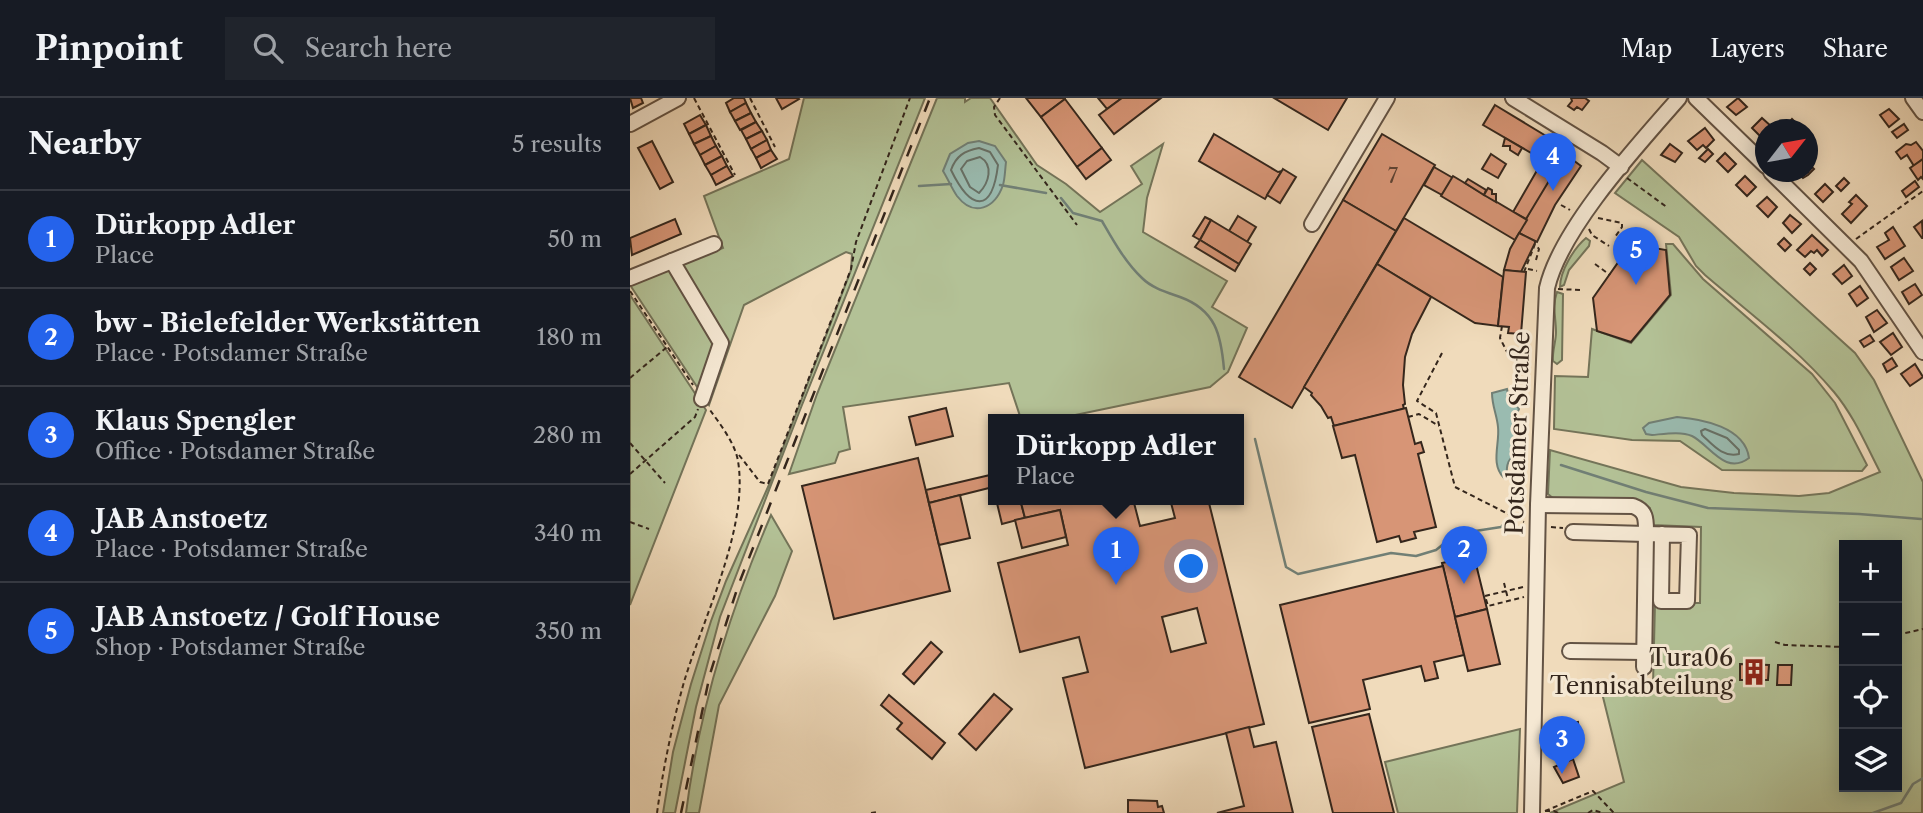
<!DOCTYPE html>
<html lang="en">
<head>
<meta charset="utf-8">
<style>
	:root { --surface:#171b24; --page:#20242c; --text:#f1f3f6; --muted:#9ea1a6; --line:#363941; --accent:#2563eb }
	body { margin:0; font-family:"Libre Caslon Text",serif; background:var(--page); color:var(--text) }
	.controls { position:absolute; right:21px; bottom:21px; display:grid; overflow:hidden; border-radius:0px; box-shadow:0 4px 18px #0003 }
	.controls button { width:63px; height:63px; display:grid; place-items:center; padding:0; border:0; border-bottom:2px solid var(--line); background:var(--surface); color:var(--text); font:35px sans-serif }
	.compass { position:absolute; left:1125px; top:21px; width:63px; height:63px; border-radius:50%; background:var(--surface); box-shadow:0 4px 18px #0003; rotate:59deg }
	.you { position:absolute; left:562px; top:469px; width:24px; height:24px; margin:-18px; border:5px solid #fff; border-radius:50%; background:#1a73e8; box-shadow:0 0 0 10px #1a73e833 }
	.badge { display:grid; place-items:center; width:46px; height:46px; border-radius:50%; background:var(--accent); color:#fff; font-size:23px; font-weight:700 }
	.pin { position:absolute; translate:-50% -58px; filter:drop-shadow(0 2px 4px #0008) }
	.pin::after { content:''; position:absolute; top:37px; width:24px; height:21px; background:inherit; clip-path:polygon(0 0,100% 0,50% 100%) }
	.popup { position:absolute; left:358px; top:316px; width:256px; height:91px; box-sizing:border-box; display:grid; place-content:center; border-radius:0px; background:var(--surface); filter:drop-shadow(0 2px 5px #0005); font-size:23px; white-space:nowrap; color:var(--muted) }
	.popup b { font-size:26px; color:var(--text) }
	.popup::after { content:''; position:absolute; left:50%; top:100%; margin-left:-14px; border:14px solid transparent; border-top-color:var(--surface) }
	.list { margin:0; padding:0; list-style:none }
	h2 { display:flex; justify-content:space-between; align-items:center; height:91px; margin:0; padding:0 28px; font-size:30px }
	h2 small { font-size:23px; font-weight:400; color:var(--muted) }
	.list li { display:grid; grid-template-columns:46px 1fr auto; gap:21px; align-items:center; box-sizing:border-box; height:98px; padding:0 28px; border-top:2px solid var(--line) }
	.list b { display:block; font-size:26px; white-space:nowrap }
	.list p { margin:0; font-size:23px; white-space:nowrap; color:var(--muted) }
	.list em { font-size:23px; font-style:normal; color:var(--muted) }
	.icon { flex:none; width:38px; height:38px; fill:none; stroke:currentColor; stroke-width:2; stroke-linecap:round; stroke-linejoin:round }
	.map { position:relative; flex:none; width:1293px; height:715px; overflow:hidden }
	header { display:flex; align-items:center; gap:42px; box-sizing:border-box; height:98px; padding:0 35px; background:var(--surface); border-bottom:2px solid var(--line) }
	header strong { font-size:33px }
	nav { display:flex; gap:38px; margin-inline-start:auto; font-size:24px }
	.search { width:490px; height:63px; background:var(--page); display:flex; align-items:center; gap:18px; box-sizing:border-box; padding:0 24px; border-radius:0px; color:var(--muted); font-size:26px }
	main { display:flex }
	aside { flex:1; background:var(--surface) }
	.map>svg:first-child { display:block }
	.green { fill:#b3c196; stroke:#747459; stroke-width:2; fill-rule:evenodd }
	.water { fill:#9abbb0; stroke:#717f75; stroke-width:2 }
	.lines { fill:none; stroke-linecap:round; stroke-linejoin:round }
	.shore { stroke:#677066; stroke-width:2 }
	.stream { stroke:#717f75; stroke-width:2.5 }
	.building { fill:#d79576; stroke:#34261c; stroke-width:2; fill-rule:evenodd }
	.minor-casing { stroke:#635344; stroke-width:18 }
	.path { stroke:#34261c; stroke-width:2; stroke-dasharray:5 3.5; stroke-linecap:butt }
	.minor { stroke:#f5e8d3; stroke-width:14 }
	.rail { stroke:#34261c; stroke-width:2.5; stroke-dasharray:12 12; stroke-linecap:butt }
	.labels { text-anchor:middle; stroke-width:6; stroke-linejoin:round; paint-order:stroke }
	.number-label { font-size:21px; fill:#5d4232 }
	.street-label { font-size:24px; fill:#34261c; stroke:#f5e8d3 }
	.poi-label { font-size:24px; fill:#34261c; stroke:#f5e8d3; text-anchor:end }
</style>
</head>
<body>
<header>
<strong>Pinpoint</strong>
<div class="search"><svg class="icon" aria-label="search" viewBox="0 0 24 24"><circle cx="10" cy="10" r="6"/><path d="M15 15l6 6"/></svg>Search here</div>
<nav><a>Map</a><a>Layers</a><a>Share</a></nav>
</header>
<main>
<aside>
<h2>Nearby<small>5 results</small></h2>
<ul class="list">
<li><span class="badge">1</span><div><b>Dürkopp Adler</b><p>Place</p></div><em>50 m</em></li>
<li><span class="badge">2</span><div><b>bw - Bielefelder Werkstätten</b><p>Place · Potsdamer Straße</p></div><em>180 m</em></li>
<li><span class="badge">3</span><div><b>Klaus Spengler</b><p>Office · Potsdamer Straße</p></div><em>280 m</em></li>
<li><span class="badge">4</span><div><b>JAB Anstoetz</b><p>Place · Potsdamer Straße</p></div><em>340 m</em></li>
<li><span class="badge">5</span><div><b>JAB Anstoetz / Golf House</b><p>Shop · Potsdamer Straße</p></div><em>350 m</em></li>
</ul>
</aside>
<div class="map">
<svg width="1293" height="715" viewBox="0 0 1293 715">
	<rect width="100%" height="100%" fill="#f0dbbb"/>
	<filter id="stains"><feTurbulence type="fractalNoise" baseFrequency=".00286" numOctaves="4"/><feColorMatrix values="0 0 0 0 .2 0 0 0 0 .09 0 0 0 0 .02 0 0 0 .5 -.17"/></filter>
	<radialGradient id="worn" r=".72"><stop offset=".6" stop-color="#630" stop-opacity="0"/><stop offset="1" stop-color="#630" stop-opacity=".3"/></radialGradient>
	<g class="green">
		<polygon points="174,0 295,0 170,312 90,519 66,609 45,715 33,715 43,654 61,586 81,523 96,483 138,389 221,172 222,156 216,154 114,207 79,307 0,187 93,150 74,98 159,61"/>
		<polygon points="307,0 335,0 335,4 341,0 360,0 407,67 436,86 470,114 512,86 501,68 533,46 517,100 513,134 597,183 582,209 617,230 598,274 580,289 426,321 391,321 379,285 213,309 220,351 209,354 205,365 159,376 187,296"/>
		<path d="M1012 62 1225 255 1244 282 1293 384 1292 715H920L994 684 972 595 1023 587 1025 505H1070L1071 429 1022 427 1020 410 1011 404 924 401 918 396 920 352 1051 389 1104 395 1169 398 1199 395 1250 374C1236 347 1224 318 1204 294 1167 250 1118 214 1075 177L1066 168 1049 139 985 95ZM1214 447H1267V689H1214Z"/>
		<path d="M956 140 960 143 959 148 939 172 934 187 930 189C930 173 944 150 956 140Z"/>
		<polygon points="1036,146 1043,146 1073,181 1182,276 1205,305 1237,367 1232,373 1092,372 1050,343 1002,342 924,331 925,278 958,279 962,231 1001,245 1041,197"/>
		<path d="M927 194 933 196 932 262 927 266 923 263C922 253 926 244 926 234 926 220 922 208 927 194Z"/>
		<polygon points="0,197 76,312 0,507"/>
		<path d="M141 417 162 453 145 498 89 607 69 715H56C69 612 100 512 141 417Z"/>
		<polygon points="890,631 887,715 768,715 755,664"/>
	</g>
	<g class="water">
		<path d="M349 43 365 48 376 64C375 72 375 80 373 87 365 110 344 120 327 98 322 91 318 81 313 73L320 56 338 45Z"/>
		<path d="M877 291 878 296 889 311C879 330 890 335 888 354 878 361 876 366 877 378L874 380C860 366 870 346 868 329 867 317 862 308 862 295Z"/>
		<path d="M1047 319C1072 321 1115 329 1119 360 1095 378 1080 347 1062 338 1051 333 1034 336 1022 337L1016 336 1013 330 1019 325Z"/>
	</g>
	<g class="lines">
		<g class="shore">
			<path d="M349 50 360 54 368 67C362 116 341 113 321 72 326 58 334 53 349 50Z"/>
			<path d="M350 59C364 67 359 85 349 95L340 89 331 71 337 63Z"/>
			<path d="M1075 331 1097 340 1109 352V356C1093 360 1083 347 1072 337L1071 333Z"/>
		</g>
		<g class="stream">
			<polyline points="370,87 416,95"/>
			<polyline points="289,88 321,86"/>
			<path d="M431 100 443 115 472 123C483 142 495 164 512 180 522 190 536 194 550 199 586 212 591 237 594 271"/>
			<polyline points="625,341 656,469 668,476 761,455 786,458 806,452 826,436 871,429 877,422"/>
			<polyline points="931,367 1016,394 1078,410 1229,416 1291,421"/>
			<polyline points="884,413 888,354"/>
			<polyline points="1243,715 1271,705 1283,686 1293,680"/>
		</g>
	</g>
	<g class="building">
		<polygon points="0,0 11,0 13,5 3,10"/>
		<polygon points="104,0 114,0 116,5 100,14 96,5"/>
		<polygon points="146,0 168,0 169,1 152,11"/>
		<polygon points="396,0 435,0 435,1 411,19"/>
		<polygon points="468,0 492,0 477,11"/>
		<polygon points="492,0 531,0 484,36 469,17"/>
		<polygon points="644,0 717,0 698,32"/>
		<polygon points="941,0 955,0 959,3 952,12 947,9 944,12 938,8 942,3"/>
		<polygon points="1108,0 1117,9 1106,17 1097,9"/>
		<polygon points="435,1 472,50 447,69 411,19"/>
		<polygon points="116,5 121,15 105,23 100,14"/>
		<polygon points="865,7 931,47 920,66 853,27"/>
		<polygon points="1259,11 1269,21 1259,29 1250,17"/>
		<polygon points="121,15 126,24 110,32 105,23"/>
		<polygon points="70,17 76,27 59,36 54,26"/>
		<polygon points="1132,20 1142,29 1136,32 1136,35 1130,38 1122,30"/>
		<polygon points="1162,21 1168,27 1163,32 1153,32"/>
		<polygon points="126,24 132,33 116,41 111,32"/>
		<polygon points="1274,26 1278,32 1267,40 1262,34"/>
		<polygon points="76,27 81,38 64,46 59,36"/>
		<polygon points="1075,30 1084,42 1076,50 1073,47 1067,52 1058,43"/>
		<polygon points="132,33 137,42 121,51 116,41"/>
		<polygon points="584,36 648,74 652,73 635,101 569,63"/>
		<polygon points="752,36 805,67 766,133 713,102"/>
		<polygon points="81,38 86,48 70,57 64,46"/>
		<polygon points="875,40 892,50 888,57 880,52 880,48 873,48"/>
		<polygon points="137,42 141,52 126,60 121,51"/>
		<polygon points="22,43 43,84 30,91 8,50"/>
		<polygon points="1286,44 1293,53 1293,61 1284,68 1277,57 1271,61 1266,54 1276,46 1281,47"/>
		<polygon points="1040,46 1052,55 1045,64 1031,57"/>
		<polygon points="86,48 92,58 75,67 70,57"/>
		<polygon points="472,50 481,62 456,81 447,69"/>
		<polygon points="1078,51 1083,56 1075,64 1069,60"/>
		<polygon points="141,52 147,61 131,70 126,60"/>
		<polygon points="927,55 934,59 928,68 922,64"/>
		<polygon points="1095,55 1106,66 1098,74 1087,63"/>
		<polygon points="861,56 876,66 868,80 852,71"/>
		<polygon points="935,56 951,68 925,107 907,144 889,135 903,107"/>
		<polygon points="92,58 97,68 81,77 75,67"/>
		<polygon points="1293,61 1293,81 1291,79 1288,82 1280,70"/>
		<polygon points="913,62 928,68 896,121 883,114"/>
		<polygon points="1178,65 1184,71 1178,77 1173,80 1170,76 1167,79 1162,74 1178,74"/>
		<polygon points="97,68 103,78 86,87 81,77"/>
		<polygon points="804,69 823,80 812,97 794,87"/>
		<polygon points="653,71 666,79 650,105 637,97"/>
		<polygon points="823,78 897,122 885,142 811,98"/>
		<polygon points="1115,78 1126,89 1117,98 1106,87"/>
		<polygon points="1214,80 1219,85 1211,93 1206,88"/>
		<polygon points="838,81 856,92 854,97 835,85"/>
		<polygon points="1285,83 1289,89 1276,99 1272,93"/>
		<polygon points="1195,86 1203,94 1193,104 1185,96"/>
		<polygon points="858,90 862,92 862,96 866,96 866,104 854,97"/>
		<polygon points="1226,97 1237,108 1221,125 1212,116 1222,106 1219,104"/>
		<polygon points="1137,99 1147,109 1138,119 1127,108"/>
		<polygon points="713,102 766,133 662,310 609,279"/>
		<polygon points="1160,117 1171,126 1162,135 1153,125"/>
		<polygon points="608,118 626,129 617,144 599,133"/>
		<polygon points="575,119 581,122 570,142 563,138"/>
		<polygon points="774,120 873,179 868,228 845,225 747,166"/>
		<polygon points="45,121 51,136 2,157 0,140"/>
		<polygon points="581,122 621,146 609,166 570,142"/>
		<polygon points="1292,123 1293,140 1292,140 1284,129"/>
		<polygon points="1263,129 1275,148 1255,161 1247,149 1259,142 1255,135"/>
		<polygon points="889,135 905,143 905,145 891,174 874,172 880,151"/>
		<polygon points="1182,137 1198,152 1192,158 1187,152 1184,155 1181,153 1175,159 1167,152"/>
		<polygon points="1154,140 1161,147 1155,153 1148,146"/>
		<polygon points="570,142 609,166 605,173 565,149"/>
		<polygon points="1001,146 1036,152 1040,197 1001,244 967,233 963,200"/>
		<polygon points="1274,160 1283,173 1269,182 1261,169"/>
		<polygon points="1180,165 1186,171 1180,177 1174,171"/>
		<polygon points="747,166 801,199 782,236 775,259 773,287 775,306 773,307 774,311 704,328 701,319 698,320 691,308 681,297 682,295 674,289"/>
		<polygon points="1214,167 1222,178 1212,186 1203,176"/>
		<polygon points="874,172 896,174 891,236 878,235 879,229 868,228"/>
		<polygon points="1285,186 1292,197 1279,206 1272,194"/>
		<polygon points="1230,188 1238,200 1227,208 1219,196"/>
		<polygon points="1247,212 1257,225 1244,234 1236,219"/>
		<polygon points="1263,235 1272,249 1261,257 1250,244"/>
		<polygon points="1240,237 1244,243 1234,249 1230,243"/>
		<polygon points="1262,260 1267,268 1257,274 1253,266"/>
		<polygon points="1285,266 1293,279 1280,288 1271,276"/>
		<polygon points="316,310 323,338 286,347 279,319"/>
		<polygon points="776,310 785,346 791,344 794,354 788,356 806,429 784,434 786,440 771,444 769,438 747,444 725,357 712,360 703,328"/>
		<polygon points="288,360 320,493 204,521 172,388"/>
		<polygon points="360,377 363,389 299,405 296,392"/>
		<polygon points="330,397 340,440 309,447 299,405"/>
		<polygon points="366,401 390,401 395,420 372,426"/>
		<path d="M390 401H503L510 428 545 420 540 401H578L634 626 455 670 433 580 458 574 449 539 390 554 368 465 438 447 430 412 395 420ZM567 510 576 545 541 554 532 519Z"/>
		<polygon points="430,412 436,439 392,450 385,422"/>
		<polygon points="844,458 857,511 825,519 812,465"/>
		<polygon points="813,468 834,557 804,564 808,580 795,583 791,568 733,582 740,611 679,625 650,507"/>
		<polygon points="857,511 870,566 838,573 825,519"/>
		<polygon points="301,544 312,554 284,586 273,576"/>
		<polygon points="1110,566 1139,567 1138,582 1110,582"/>
		<polygon points="1148,567 1162,567 1161,587 1147,587"/>
		<polygon points="364,596 382,611 346,652 329,636"/>
		<polygon points="259,597 315,645 302,661 267,631 272,625 251,607"/>
		<polygon points="739,616 764,715 703,715 682,629"/>
		<polygon points="948,624 949,635 938,636 937,626"/>
		<polygon points="619,629 624,649 646,644 663,715 587,715 614,708 596,635"/>
		<polygon points="949,635 951,646 939,647 938,636"/>
		<polygon points="943,661 949,679 933,685 924,669"/>
		<polygon points="498,702 527,703 528,709 532,708 534,715 498,715"/>
	</g>
	<g class="lines">
		<defs>
			<g id="minor">
				<polyline points="883,0 972,55 991,69"/>
				<polyline points="1066,0 1136,68"/>
				<polyline points="1283,0 1293,14"/>
				<polyline points="0,26 48,0"/>
				<polyline points="1141,74 1231,163 1293,254"/>
				<polyline points="682,126 757,0"/>
				<polyline points="42,163 91,245 72,301"/>
				<polyline points="0,180 84,146"/>
				<path d="M908 407 1003 408C1017 413 1016 422 1016 436L943 434"/>
				<polyline points="940,553 1014,554"/>
				<polyline points="1014,569 1016,436 1059,437 1057,503 1031,503 1032,436"/>
				<path d="M902 715 908 407 917 190C931 130 1008 47 1049 0"/>
			</g>
		</defs>
		<use href="#minor" class="minor-casing"/>
		<g class="path">
			<polyline points="64,0 105,77"/>
			<polyline points="120,0 145,49"/>
			<polyline points="370,0 364,9 365,17 447,127"/>
			<polyline points="997,80 1038,110"/>
			<polyline points="931,107 940,112"/>
			<polyline points="968,120 992,125 992,129 985,139"/>
			<polyline points="959,131 962,137 979,148"/>
			<polyline points="1226,141 1293,93"/>
			<polyline points="906,162 909,151 906,147"/>
			<polyline points="965,166 980,177"/>
			<polyline points="898,171 907,173"/>
			<polyline points="894,174 905,146"/>
			<polyline points="928,191 950,192"/>
			<polyline points="0,193 63,287"/>
			<polyline points="872,228 870,240 877,254 901,255"/>
			<polyline points="812,255 787,303 806,315 825,389 894,424"/>
			<polyline points="0,280 37,249"/>
			<polyline points="778,319 789,316 809,328"/>
			<polyline points="0,345 35,385"/>
			<polyline points="109,357 130,384 138,386 221,171 226,144 280,0"/>
			<polyline points="0,376 65,319 68,311"/>
			<polyline points="0,424 19,431"/>
			<polyline points="921,429 933,430"/>
			<polyline points="874,485 878,501"/>
			<polyline points="893,489 855,498 858,508 894,499"/>
			<polyline points="1267,537 1293,531"/>
			<polyline points="1145,544 1155,547 1214,549"/>
			<polyline points="915,713 963,693 984,715"/>
			<polyline points="915,713 924,713 928,715"/>
			<path d="M27 715C33 671 42 627 54 584 73 520 119 430 108 363 105 345 90 326 80 312"/>
			<polyline points="241,715 248,714"/>
			<polyline points="958,715 963,712 973,715"/>
		</g>
		<use href="#minor" class="minor"/>
		<polyline class="rail" points="51,715 80,576 108,488 300,0"/>
	</g>
	<defs>
		<symbol id="building-bare" viewBox="-9 -9 18 18"><path d="M-4-6H4V6H1V3H-1V6H-4ZM-2.5-4.3h1.7v1.8h-1.7ZM.8-4.3h1.7v1.8H.8ZM-2.5-1h1.7V.8h-1.7ZM.8-1h1.7V.8H.8Z" fill="#8f2418" stroke="#f5e8d3" stroke-width="2.5" paint-order="stroke"/></symbol>
	</defs>
	<g fill-rule="evenodd">
		<use href="#building-bare" x="1105" y="555" width="38" height="38"/>
	</g>
	<g class="labels">
		<g class="number-label">
			<text x="763" y="85">7</text>
		</g>
		<g class="street-label">
			<text transform="translate(888 335) rotate(-88)" y="8">Potsdamer Straße</text>
		</g>
		<g class="poi-label">
			<text x="1103" y="568">Tura06<tspan x="1103" dy="28">Tennisabteilung</tspan></text>
		</g>
	</g>
	<rect width="100%" height="100%" filter="url(#stains)"/>
	<rect width="100%" height="100%" fill="url(#worn)"/>
</svg>
<div class="controls">
<button>+</button>
<button>−</button>
<button><svg class="icon" aria-label="locate" viewBox="0 0 24 24"><circle cx="12" cy="12" r="6"/><path d="M12 2v4M12 18v4M2 12h4M18 12h4"/></svg></button>
<button><svg class="icon" aria-label="layers" viewBox="0 0 24 24"><path d="M12 4l9 5-9 5-9-5zM3 14l9 5 9-5"/></svg></button>
</div>
<svg class="compass" viewBox="-18 -18 36 36"><path d="M0-13l5 13h-10z" fill="#e53935"/><path d="M0 13l5-13h-10z" fill="#9ea1a6"/></svg>
<div class="you"></div>
<div class="pin badge" style="left:486px;top:487px">1</div>
<div class="popup"><b>Dürkopp Adler</b>Place</div>
<div class="pin badge" style="left:834px;top:486px">2</div>
<div class="pin badge" style="left:932px;top:676px">3</div>
<div class="pin badge" style="left:923px;top:93px">4</div>
<div class="pin badge" style="left:1006px;top:187px">5</div>
</div>
</main>
</body>
</html>
